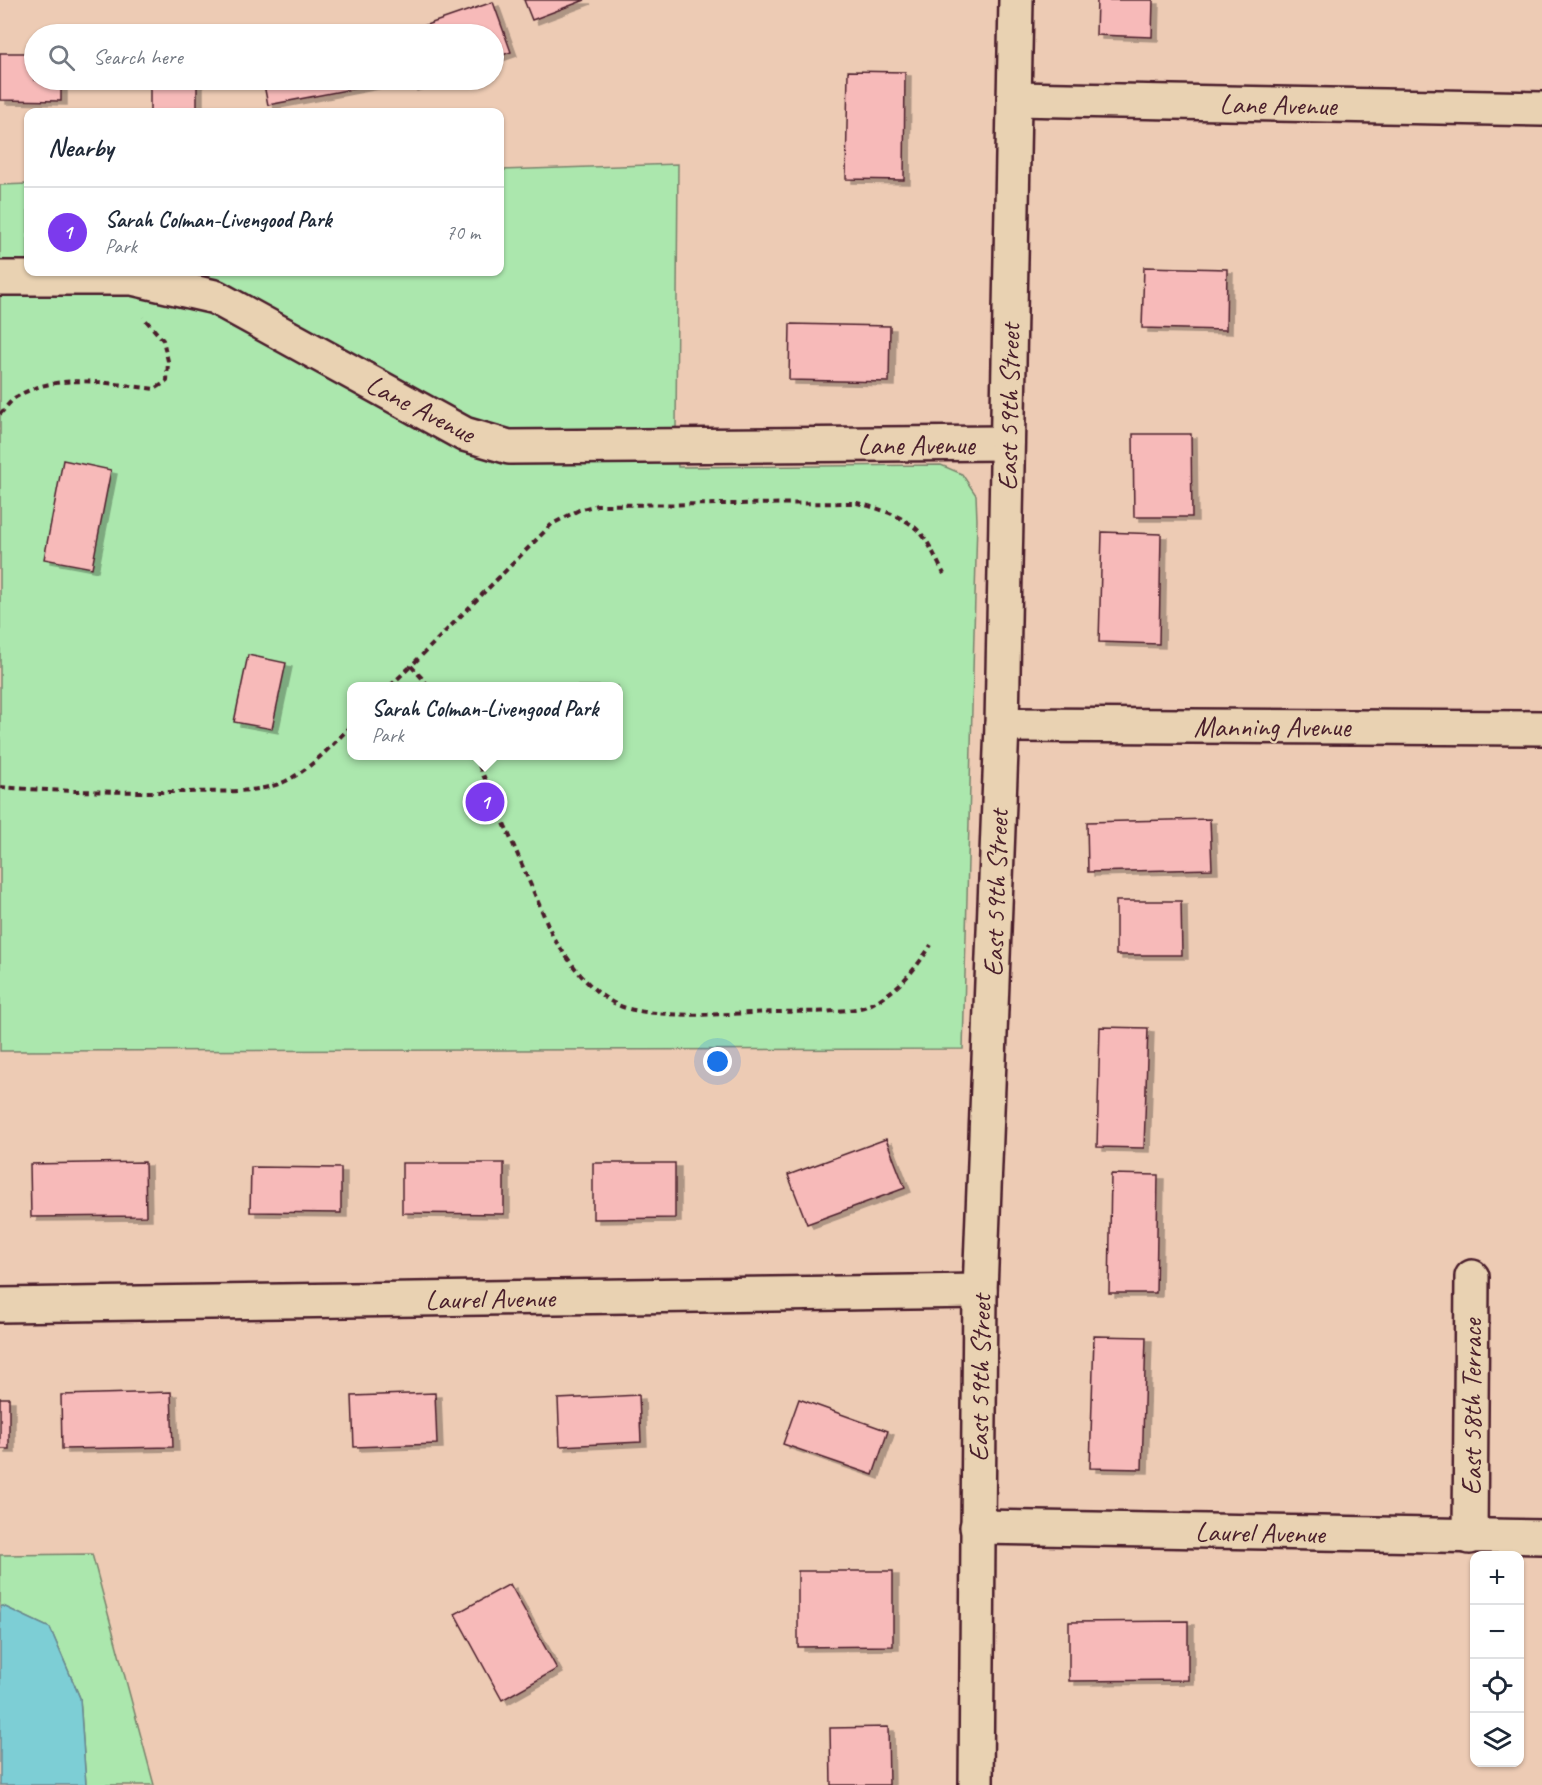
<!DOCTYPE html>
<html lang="en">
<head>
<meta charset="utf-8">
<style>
	:root { --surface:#fff; --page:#f2f2f3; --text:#1f2937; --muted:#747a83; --line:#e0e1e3; --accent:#7c3aed }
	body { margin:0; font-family:Caveat,sans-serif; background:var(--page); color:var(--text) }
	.controls { position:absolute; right:18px; bottom:18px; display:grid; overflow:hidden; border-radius:12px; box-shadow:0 2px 4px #0004 }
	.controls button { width:54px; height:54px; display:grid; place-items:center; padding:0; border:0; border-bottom:2px solid var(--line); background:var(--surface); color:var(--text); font:30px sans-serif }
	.you { position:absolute; left:718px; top:1062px; width:21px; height:21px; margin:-15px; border:4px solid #fff; border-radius:50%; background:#1a73e8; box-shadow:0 0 0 9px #1a73e833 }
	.badge { display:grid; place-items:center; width:39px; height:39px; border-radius:50%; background:var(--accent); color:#fff; font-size:20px; font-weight:700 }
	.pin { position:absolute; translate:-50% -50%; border:3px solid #fff; box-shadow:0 2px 6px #0006 }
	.popup { position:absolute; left:347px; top:682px; width:276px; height:78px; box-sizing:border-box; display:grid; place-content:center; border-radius:12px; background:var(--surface); filter:drop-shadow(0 2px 4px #0005); font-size:20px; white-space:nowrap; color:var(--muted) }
	.popup b { font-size:22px; color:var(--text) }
	.popup::after { content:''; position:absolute; left:50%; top:100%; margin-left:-12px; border:12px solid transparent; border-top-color:var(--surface) }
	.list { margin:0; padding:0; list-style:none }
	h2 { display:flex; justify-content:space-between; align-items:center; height:78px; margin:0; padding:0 24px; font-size:26px }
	h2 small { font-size:20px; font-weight:400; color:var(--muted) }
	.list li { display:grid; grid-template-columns:39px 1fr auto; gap:18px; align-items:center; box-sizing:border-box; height:90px; padding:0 24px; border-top:2px solid var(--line) }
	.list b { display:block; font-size:22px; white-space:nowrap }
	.list p { margin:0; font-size:20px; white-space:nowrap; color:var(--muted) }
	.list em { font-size:20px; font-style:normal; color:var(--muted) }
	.icon { flex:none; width:33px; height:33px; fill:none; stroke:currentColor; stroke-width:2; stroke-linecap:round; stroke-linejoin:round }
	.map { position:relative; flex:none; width:1542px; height:1785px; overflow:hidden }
	.search { position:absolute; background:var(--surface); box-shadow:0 2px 4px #0004; left:24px; top:24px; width:480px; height:66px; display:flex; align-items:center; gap:15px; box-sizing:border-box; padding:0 21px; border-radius:33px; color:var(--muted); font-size:22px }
	.panel { position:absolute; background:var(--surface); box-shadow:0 2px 4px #0004; left:24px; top:108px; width:480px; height:168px; border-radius:12px }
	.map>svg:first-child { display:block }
	.green { fill:#abe7ad; stroke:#7a836c; stroke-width:1.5; fill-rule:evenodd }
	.water { fill:#7dced5; stroke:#698891; stroke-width:1.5 }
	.building { fill:#f7bab9; stroke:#4a1f2b; stroke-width:1.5; filter:url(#shadow) }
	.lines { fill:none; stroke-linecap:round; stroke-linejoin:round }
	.street-casing { stroke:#4a1f2b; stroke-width:38 }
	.secondary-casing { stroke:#4a1f2b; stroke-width:38 }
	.path { stroke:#4a1f2b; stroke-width:4; stroke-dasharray:6 4.5; stroke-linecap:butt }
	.street { stroke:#e9d2b2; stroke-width:33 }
	.secondary { stroke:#e9d2b2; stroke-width:33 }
	.labels { text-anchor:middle; stroke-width:4.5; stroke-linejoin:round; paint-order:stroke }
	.street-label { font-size:28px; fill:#4a1f2b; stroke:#e9d2b2 }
</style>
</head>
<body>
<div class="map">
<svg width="1542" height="1785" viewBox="0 0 1542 1785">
	<defs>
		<filter id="shadow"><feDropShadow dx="6" dy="4" stdDeviation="0" flood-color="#0004"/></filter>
	</defs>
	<rect width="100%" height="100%" fill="#edcbb4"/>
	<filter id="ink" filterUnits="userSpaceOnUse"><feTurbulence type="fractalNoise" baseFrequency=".0167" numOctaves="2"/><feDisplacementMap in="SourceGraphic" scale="12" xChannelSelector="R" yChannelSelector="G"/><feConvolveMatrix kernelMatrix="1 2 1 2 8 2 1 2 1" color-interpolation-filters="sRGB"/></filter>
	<g filter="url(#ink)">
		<g class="green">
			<path d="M678 164 676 428 678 467 941 465 962 474 976 495 977 520 963 1049 0 1051V185L28 184V272H500V170ZM352 686H618V756H352Z"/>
			<polygon points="92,1554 154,1785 86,1785 80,1698 50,1628 3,1606 0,1607 0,1555"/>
		</g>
		<polygon class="water" points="3,1606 50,1628 80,1698 86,1785 0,1785 0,1607"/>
		<g class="building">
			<polygon points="524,0 585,0 532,20"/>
			<polygon points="1097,0 1153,0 1152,37 1096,35"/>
			<polygon points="493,2 511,52 494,58 494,34 400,34"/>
			<polygon points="0,53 34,53 34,80 61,80 61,101 0,100"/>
			<polygon points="848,71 905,72 904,180 846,179"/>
			<rect x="150" y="80" width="47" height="32"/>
			<polygon points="263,80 372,80 373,85 268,105"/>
			<polygon points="409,80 433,80 411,87"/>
			<polygon points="1144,267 1227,269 1226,330 1142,328"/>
			<polygon points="790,324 890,326 889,382 789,380"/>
			<polygon points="1133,434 1191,434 1192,517 1134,517"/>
			<polygon points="63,460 111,470 92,568 44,559"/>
			<polygon points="1102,532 1161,534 1159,644 1099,642"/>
			<polygon points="248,655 286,663 272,729 234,722"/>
			<polygon points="1210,819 1212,869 1088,872 1087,822"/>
			<polygon points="1116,901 1181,901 1182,955 1116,955"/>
			<polygon points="1100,1027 1148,1028 1144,1148 1097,1147"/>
			<polygon points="886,1139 905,1188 807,1224 788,1175"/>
			<polygon points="145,1162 146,1216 31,1217 30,1164"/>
			<polygon points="402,1163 504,1163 504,1214 402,1213"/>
			<polygon points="593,1163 675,1163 675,1218 593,1219"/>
			<polygon points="251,1167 341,1168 341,1213 250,1212"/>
			<polygon points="1111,1174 1158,1175 1156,1293 1109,1293"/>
			<polygon points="1094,1336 1146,1337 1142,1469 1090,1468"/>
			<polygon points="171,1392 173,1447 62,1449 61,1395"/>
			<polygon points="435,1393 437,1444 354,1447 352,1396"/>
			<polygon points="639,1395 641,1442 560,1446 558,1399"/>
			<rect x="0" y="1398" width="9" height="51"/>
			<polygon points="799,1399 888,1431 873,1475 783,1444"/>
			<polygon points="798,1571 893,1571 893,1646 798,1647"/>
			<polygon points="510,1584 557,1669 502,1700 455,1614"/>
			<polygon points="1188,1621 1188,1680 1069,1681 1069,1622"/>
			<polygon points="888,1727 889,1785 831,1785 830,1728"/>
		</g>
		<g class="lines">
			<defs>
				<g id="street">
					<polyline points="1014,99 1542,109"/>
					<polyline points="0,278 132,278 215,297 464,434 509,447 1007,443"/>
					<polyline points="1002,725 1542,728"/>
					<polyline points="0,1305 980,1291"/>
					<polyline points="977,1527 1542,1537"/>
					<polyline points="1470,1537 1472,1277"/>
				</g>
				<polyline id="secondary" points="976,1785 980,1291 1002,725 1016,0"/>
			</defs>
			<use href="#street" class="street-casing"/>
			<use href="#secondary" class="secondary-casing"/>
			<g class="path">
				<path d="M0 414C5 409 10 401 16 397 59 371 109 384 155 389L167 381 168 361 163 340 143 317"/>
				<polyline points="390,686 411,666"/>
				<path d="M429 686 411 666 552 524 579 510 597 505 857 503C881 509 912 518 926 540 933 551 938 563 944 574"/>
				<path d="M475 756 554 939C571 963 589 991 616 1004 627 1010 644 1012 656 1013 696 1017 738 1013 779 1012 802 1011 849 1014 869 1005 897 992 915 970 931 945"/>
				<path d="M0 787C62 792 124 792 187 792 217 791 258 794 286 781 312 768 331 746 352 725"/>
			</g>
			<use href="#street" class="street"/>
			<use href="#secondary" class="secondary"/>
		</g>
	</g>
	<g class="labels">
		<g class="street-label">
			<text transform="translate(1278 104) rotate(1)" y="10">Lane Avenue</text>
			<text transform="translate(1008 407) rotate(-89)" y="10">East 59th Street</text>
			<text transform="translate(421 408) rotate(27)" y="10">Lane Avenue</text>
			<text x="916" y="454">Lane Avenue</text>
			<text x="1272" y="736">Manning Avenue</text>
			<text transform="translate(995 893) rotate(-88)" y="10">East 59th Street</text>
			<text transform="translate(490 1298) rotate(-1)" y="10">Laurel Avenue</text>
			<text transform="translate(979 1378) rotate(-89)" y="10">East 59th Street</text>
			<text transform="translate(1471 1407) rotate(-90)" y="10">East 58th Terrace</text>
			<text transform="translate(1260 1532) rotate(1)" y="10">Laurel Avenue</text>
		</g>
	</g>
</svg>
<div class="controls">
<button>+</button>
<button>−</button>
<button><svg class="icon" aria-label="locate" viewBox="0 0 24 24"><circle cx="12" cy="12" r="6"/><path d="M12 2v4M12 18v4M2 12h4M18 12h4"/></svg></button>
<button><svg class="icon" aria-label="layers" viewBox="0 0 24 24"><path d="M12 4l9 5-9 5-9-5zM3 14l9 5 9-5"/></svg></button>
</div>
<div class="you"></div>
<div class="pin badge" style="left:485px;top:802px">1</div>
<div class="popup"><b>Sarah Colman-Livengood Park</b>Park</div>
<div class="search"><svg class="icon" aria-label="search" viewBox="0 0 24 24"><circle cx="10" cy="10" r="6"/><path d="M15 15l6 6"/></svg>Search here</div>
<section class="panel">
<h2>Nearby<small></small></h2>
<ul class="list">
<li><span class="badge">1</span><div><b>Sarah Colman-Livengood Park</b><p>Park</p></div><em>70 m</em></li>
</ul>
</section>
</div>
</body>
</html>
